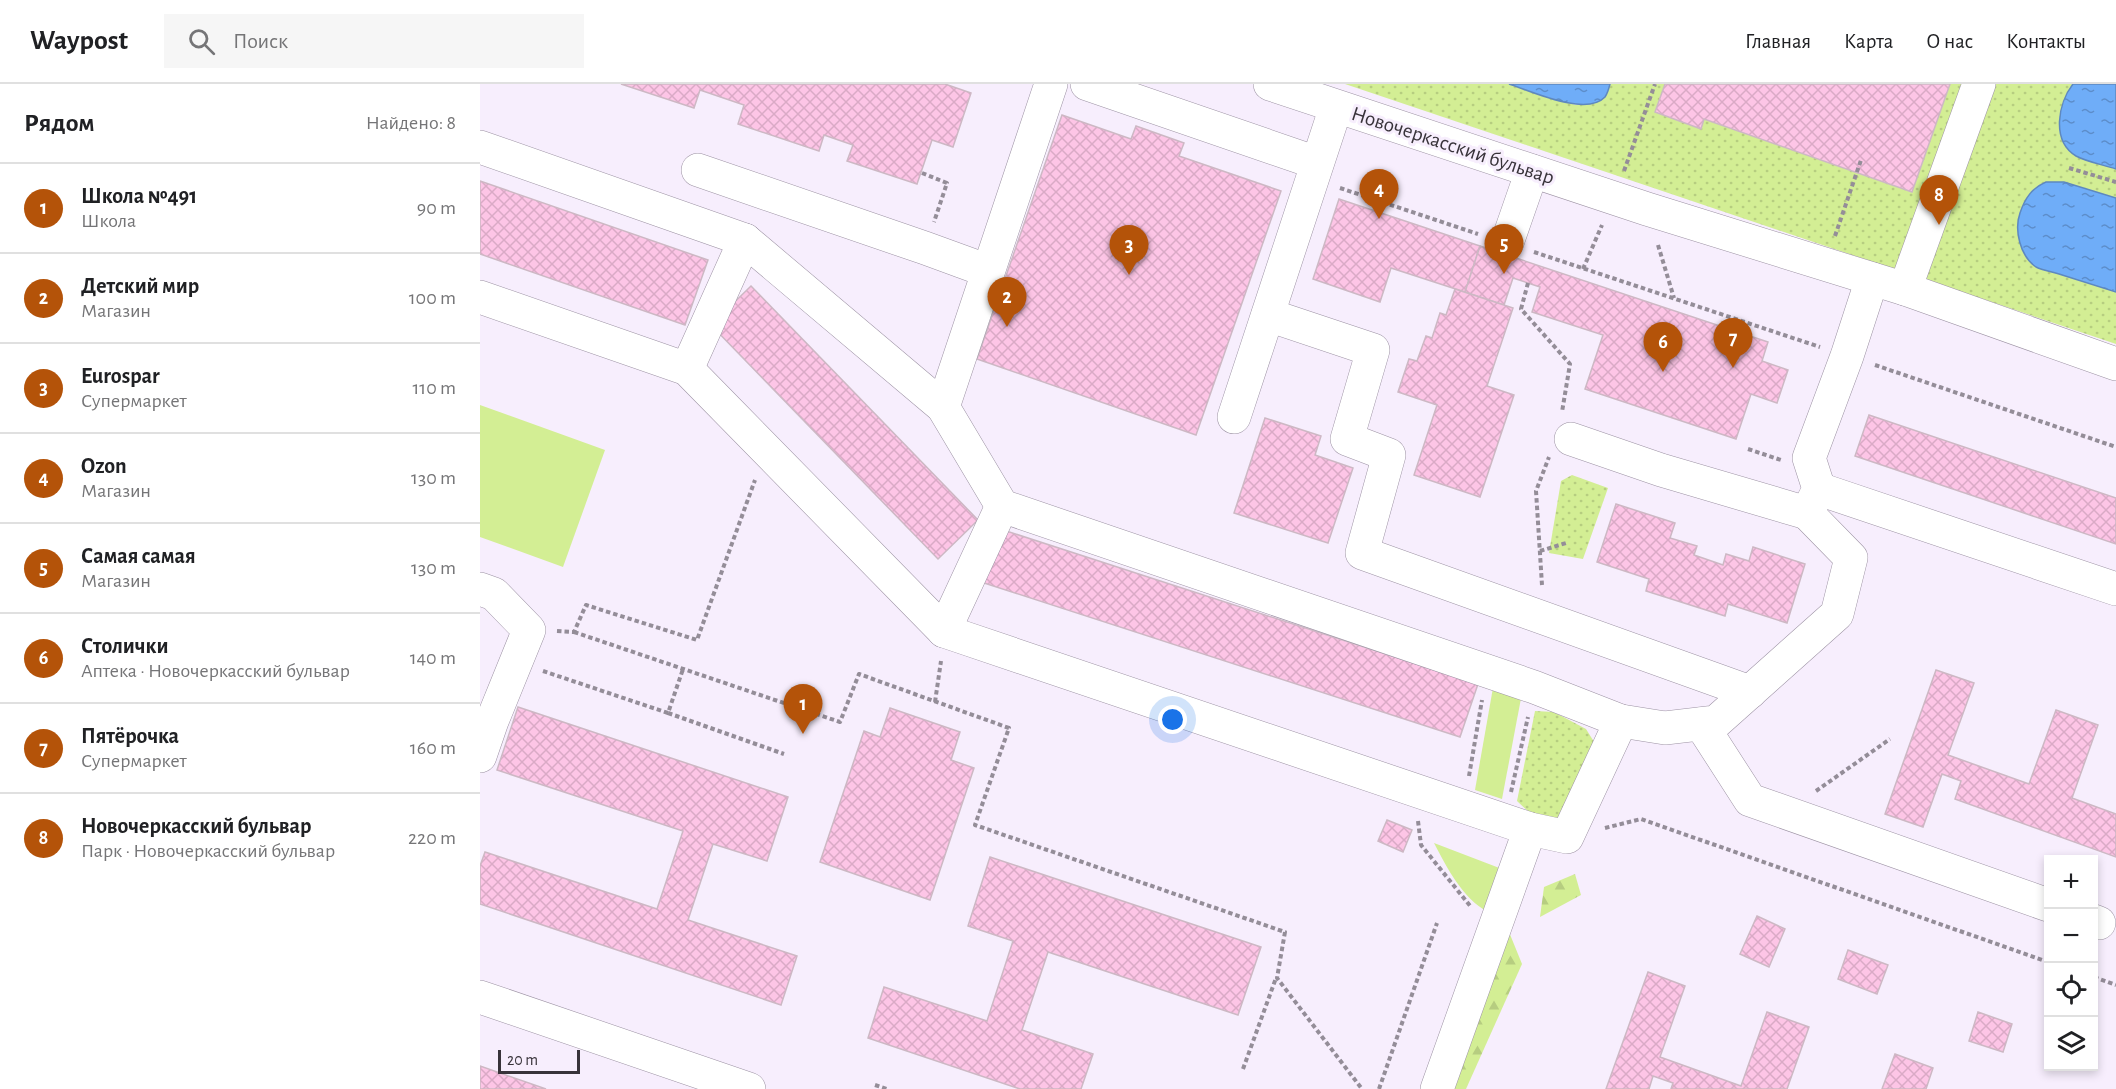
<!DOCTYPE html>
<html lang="ru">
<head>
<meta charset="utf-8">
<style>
	:root { --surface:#fff; --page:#f6f6f6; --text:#202124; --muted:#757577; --line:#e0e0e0; --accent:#b45309 }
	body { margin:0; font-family:"Alegreya Sans",sans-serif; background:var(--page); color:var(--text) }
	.controls { position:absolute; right:18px; bottom:18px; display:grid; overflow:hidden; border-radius:0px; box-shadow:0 3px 9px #0003 }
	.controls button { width:54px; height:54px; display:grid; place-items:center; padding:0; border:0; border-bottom:2px solid var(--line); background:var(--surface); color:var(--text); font:30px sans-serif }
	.scale { position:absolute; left:18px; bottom:15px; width:82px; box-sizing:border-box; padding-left:6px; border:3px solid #38333a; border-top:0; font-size:16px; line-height:21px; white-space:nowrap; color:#38333a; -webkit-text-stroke:4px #f7eefd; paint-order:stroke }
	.you { position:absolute; left:693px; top:636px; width:21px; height:21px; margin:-15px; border:4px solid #fff; border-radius:50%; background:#1a73e8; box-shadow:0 0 0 9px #1a73e833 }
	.badge { display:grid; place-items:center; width:39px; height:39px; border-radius:50%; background:var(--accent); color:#fff; font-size:20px; font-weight:700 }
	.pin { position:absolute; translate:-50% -50px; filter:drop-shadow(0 2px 3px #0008) }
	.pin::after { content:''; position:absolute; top:32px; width:21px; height:18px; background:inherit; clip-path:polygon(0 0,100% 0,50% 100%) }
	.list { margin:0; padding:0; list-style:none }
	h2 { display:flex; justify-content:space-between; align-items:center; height:78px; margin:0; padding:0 24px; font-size:26px }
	h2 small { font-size:20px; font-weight:400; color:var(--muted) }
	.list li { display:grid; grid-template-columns:39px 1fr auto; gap:18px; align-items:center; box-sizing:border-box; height:90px; padding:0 24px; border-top:2px solid var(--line) }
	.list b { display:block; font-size:22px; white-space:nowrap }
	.list p { margin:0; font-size:20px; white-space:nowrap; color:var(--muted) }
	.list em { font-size:20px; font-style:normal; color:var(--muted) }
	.icon { flex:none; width:33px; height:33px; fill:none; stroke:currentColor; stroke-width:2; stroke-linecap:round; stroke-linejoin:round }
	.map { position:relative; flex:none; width:1636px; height:1005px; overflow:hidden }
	header { display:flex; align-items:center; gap:36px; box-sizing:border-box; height:84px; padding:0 30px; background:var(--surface); border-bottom:2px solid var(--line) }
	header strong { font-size:28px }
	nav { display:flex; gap:33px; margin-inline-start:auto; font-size:21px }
	.search { width:420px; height:54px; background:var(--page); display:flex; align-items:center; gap:15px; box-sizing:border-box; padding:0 21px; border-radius:0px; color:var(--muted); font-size:22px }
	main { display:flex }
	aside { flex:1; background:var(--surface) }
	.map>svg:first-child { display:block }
	.grass { fill:#d3ee94 }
	.forest { fill:url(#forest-firs) }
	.park { fill:url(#park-dots) }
	.water { fill:url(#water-ripples); stroke:#5e88bf; stroke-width:1.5 }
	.building { fill:url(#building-cross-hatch); stroke:#cdb8c4; stroke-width:1.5 }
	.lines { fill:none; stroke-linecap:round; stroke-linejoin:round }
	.minor-casing { stroke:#9d93a4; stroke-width:34 }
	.path { stroke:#948d98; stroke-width:4; stroke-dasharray:4.5 3; stroke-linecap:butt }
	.minor { stroke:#fff; stroke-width:33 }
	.labels { text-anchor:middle; stroke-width:6; stroke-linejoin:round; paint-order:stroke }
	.street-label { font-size:21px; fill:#38333a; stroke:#f7eefd }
</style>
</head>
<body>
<header>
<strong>Waypost</strong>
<div class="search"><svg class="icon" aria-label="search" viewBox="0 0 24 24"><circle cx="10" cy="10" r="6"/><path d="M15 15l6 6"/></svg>Поиск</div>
<nav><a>Главная</a><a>Карта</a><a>О нас</a><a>Контакты</a></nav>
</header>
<main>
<aside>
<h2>Рядом<small>Найдено: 8</small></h2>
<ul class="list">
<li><span class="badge">1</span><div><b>Школа №491</b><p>Школа</p></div><em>90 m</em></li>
<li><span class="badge">2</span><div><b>Детский мир</b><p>Магазин</p></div><em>100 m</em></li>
<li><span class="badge">3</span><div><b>Eurospar</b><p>Супермаркет</p></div><em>110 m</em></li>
<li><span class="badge">4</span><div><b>Ozon</b><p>Магазин</p></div><em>130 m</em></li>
<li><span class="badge">5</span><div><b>Самая самая</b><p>Магазин</p></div><em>130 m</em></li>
<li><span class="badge">6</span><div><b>Столички</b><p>Аптека · Новочеркасский бульвар</p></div><em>140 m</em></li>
<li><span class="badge">7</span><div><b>Пятёрочка</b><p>Супермаркет</p></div><em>160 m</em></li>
<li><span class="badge">8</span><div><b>Новочеркасский бульвар</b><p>Парк · Новочеркасский бульвар</p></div><em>220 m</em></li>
</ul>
</aside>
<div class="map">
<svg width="1636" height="1005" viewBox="0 0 1636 1005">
	<defs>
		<pattern id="forest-firs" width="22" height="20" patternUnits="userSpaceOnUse" patternTransform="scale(1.5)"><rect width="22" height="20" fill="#d3ee94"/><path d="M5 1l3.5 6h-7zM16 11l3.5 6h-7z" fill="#b6cd80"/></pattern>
		<pattern id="park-dots" width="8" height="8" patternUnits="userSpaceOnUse" patternTransform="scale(1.5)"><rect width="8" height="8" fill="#d3ee94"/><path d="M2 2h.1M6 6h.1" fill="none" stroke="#b6cd80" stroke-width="1.8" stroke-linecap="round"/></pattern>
		<pattern id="water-ripples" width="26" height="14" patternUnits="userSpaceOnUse" patternTransform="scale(1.5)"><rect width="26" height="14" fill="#6fadf8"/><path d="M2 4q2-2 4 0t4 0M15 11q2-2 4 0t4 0" fill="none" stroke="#5c8dca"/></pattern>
		<pattern id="building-cross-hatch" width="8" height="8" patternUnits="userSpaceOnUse" patternTransform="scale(1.5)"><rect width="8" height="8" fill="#fdc5e6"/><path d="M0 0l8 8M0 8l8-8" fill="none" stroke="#daaac6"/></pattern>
	</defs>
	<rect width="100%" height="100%" fill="#f7eefd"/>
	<g class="grass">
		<polygon points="0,321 125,366 83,483 0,453"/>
		<polygon points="1014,598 1042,609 1022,715 995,706"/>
		<path d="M954 759 1022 785 1008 828C983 815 967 784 954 759Z"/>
	</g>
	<g class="forest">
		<polygon points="1095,790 1101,811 1060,833 1064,803"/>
		<polygon points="1029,848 1042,880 986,1005 969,1005"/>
	</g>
	<g class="park">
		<polygon points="865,0 1029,0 1096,21 1125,13 1130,0 1636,0 1636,260"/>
		<polygon points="1092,391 1128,404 1103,475 1069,469 1081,397"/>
		<polygon points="1055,627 1074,628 1106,645 1116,661 1081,739 1052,731 1037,717"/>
	</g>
	<g class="water">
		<path d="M1029 0H1130C1129 4 1127 10 1125 13 1106 33 1051 7 1029 0Z"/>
		<path d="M1593 0H1636V85C1624 81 1607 78 1596 72 1571 57 1578 19 1593 0Z"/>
		<path d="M1566 98H1584L1636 114V208C1617 202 1598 196 1579 190 1572 188 1562 186 1556 183 1540 172 1534 146 1540 129 1545 114 1552 104 1566 98Z"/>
	</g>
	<g class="building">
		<polygon points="141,0 465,0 491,9 473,63 452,56 437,100 367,77 373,61 344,51 339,67 258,40 264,21 220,6 214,24"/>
		<polygon points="1185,0 1470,0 1432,108 1224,35 1221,45 1175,28"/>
		<polygon points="582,31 651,55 656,42 704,59 699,72 801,107 716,351 497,275"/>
		<polygon points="0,97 228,176 205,241 0,170"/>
		<polygon points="859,115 1000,162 985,208 911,184 900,218 833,195"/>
		<polygon points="1000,162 1288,258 1282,277 1308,286 1297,319 1271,310 1256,355 1105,305 1123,251 1052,228 1060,203 1033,194 1024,221 985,208"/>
		<polygon points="271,202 498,436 458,475 231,241"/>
		<polygon points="975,205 1033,224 1007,302 1034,311 1000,413 934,391 957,321 918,308 929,275 937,277 946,252 952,254 960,229 966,231"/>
		<polygon points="1389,331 1636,414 1636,460 1375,372"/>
		<polygon points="785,334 841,352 835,371 873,384 848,459 754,429"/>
		<polygon points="1136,420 1195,439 1190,454 1217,462 1214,471 1243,481 1246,470 1269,477 1273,463 1325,480 1307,539 1248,520 1245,532 1166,507 1169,495 1117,478"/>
		<polygon points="517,444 998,600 980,653 501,498"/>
		<polygon points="1456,586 1494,599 1468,671 1549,700 1576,626 1618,641 1592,714 1636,730 1636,773 1475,715 1481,697 1462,690 1443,743 1405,730"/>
		<polygon points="38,623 308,713 287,777 233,760 208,836 317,872 301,921 0,820 0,782 5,768 177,825 203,747 17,686"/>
		<polygon points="410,624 480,648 471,676 494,684 450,816 340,778 384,647 400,653"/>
		<polygon points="907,736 932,746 923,768 898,757"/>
		<polygon points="510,773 781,863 758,931 568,868 542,946 613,970 601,1005 540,1005 388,954 404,903 507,937 533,857 488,842"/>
		<polygon points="1277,832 1305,845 1289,883 1260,870"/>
		<polygon points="1368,866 1408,881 1397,910 1358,895"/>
		<polygon points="1168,888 1205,902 1180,973 1261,1002 1287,928 1329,943 1307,1005 1191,1005 1193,999 1173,992 1169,1005 1126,1005"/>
		<polygon points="1498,928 1532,940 1523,968 1489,957"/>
		<polygon points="1415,970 1453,984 1446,1005 1402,1005"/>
		<polygon points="0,982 66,1005 0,1005"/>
	</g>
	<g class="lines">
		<defs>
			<g id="minor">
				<polyline points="571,0 463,323 522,422 1054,603 1141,637 1185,644 1236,638 1357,530 1371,474 1327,429 1339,405 1329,374 1367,272 1392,195"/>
				<polyline points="607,0 837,79"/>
				<polyline points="790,0 1167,125 1425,205 1636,280"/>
				<polyline points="0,63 265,156"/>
				<polyline points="218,86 445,164 508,187"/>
				<polyline points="1027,159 1052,87"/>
				<polyline points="1425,205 1499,0"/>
				<polyline points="0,213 207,285 464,547 1050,745 1087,753 1141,637"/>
				<polyline points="788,231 893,266 867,355 909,371 882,469 1270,608"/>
				<polyline points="207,285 265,156 463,323"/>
				<polyline points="754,333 856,23"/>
				<polyline points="1091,355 1181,386 1327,429"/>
				<polyline points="1339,405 1636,505"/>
				<polyline points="0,505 14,510 49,546 12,637 0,672"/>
				<polyline points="464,547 522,422"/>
				<polyline points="1221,640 1270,716 1568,821"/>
				<polyline points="1614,837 1619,839"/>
				<polyline points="0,913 269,1005"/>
				<polyline points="957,1005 1050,745"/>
			</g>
		</defs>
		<use href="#minor" class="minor-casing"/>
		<g class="path">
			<polyline points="1589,84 1636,98"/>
			<polyline points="1144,87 1175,0"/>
			<polyline points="442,89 467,99 454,138"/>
			<polyline points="860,104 998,150"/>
			<polyline points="1355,152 1381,76"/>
			<polyline points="1178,161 1194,214"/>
			<polyline points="1054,168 1340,263"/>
			<polyline points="1103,185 1122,141"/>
			<polyline points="1048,199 1041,225 1090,280 1082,328"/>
			<polyline points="1395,281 1636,363"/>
			<polyline points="1268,365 1301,376"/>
			<polyline points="1060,467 1086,459"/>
			<polyline points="1062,501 1056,407 1069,373"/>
			<polyline points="77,547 94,548 106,521 217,556 275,396"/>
			<polyline points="94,548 360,638 379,590 529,644 495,741 805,848 797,894 882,1005"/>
			<polyline points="63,587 188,629 203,585"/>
			<polyline points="455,618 461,577"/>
			<polyline points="188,629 304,670"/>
			<polyline points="989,692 1002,616"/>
			<polyline points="1336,707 1410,655"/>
			<polyline points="1031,708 1048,633"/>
			<polyline points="938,737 941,761 991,823"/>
			<polyline points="1125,744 1161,735 1568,878"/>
			<polyline points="1614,893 1636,901"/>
			<polyline points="763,985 796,894"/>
			<polyline points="395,1001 407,1005"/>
			<polyline points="899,1005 957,839"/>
		</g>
		<use href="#minor" class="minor"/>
	</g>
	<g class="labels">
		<g class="street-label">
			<text transform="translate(973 61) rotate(18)" y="7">Новочеркасский бульвар</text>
		</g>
	</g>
</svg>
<div class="controls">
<button>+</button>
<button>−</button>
<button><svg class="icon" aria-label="locate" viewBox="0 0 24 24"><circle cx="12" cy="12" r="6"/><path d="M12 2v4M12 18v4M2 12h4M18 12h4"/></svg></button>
<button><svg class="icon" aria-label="layers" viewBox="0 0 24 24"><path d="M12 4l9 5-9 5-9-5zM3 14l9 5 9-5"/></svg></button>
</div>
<div class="scale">20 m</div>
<div class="you"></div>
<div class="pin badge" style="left:323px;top:650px">1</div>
<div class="pin badge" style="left:527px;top:243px">2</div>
<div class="pin badge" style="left:649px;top:191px">3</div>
<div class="pin badge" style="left:899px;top:135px">4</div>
<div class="pin badge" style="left:1024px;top:190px">5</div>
<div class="pin badge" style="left:1183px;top:288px">6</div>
<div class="pin badge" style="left:1253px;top:284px">7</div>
<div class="pin badge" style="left:1459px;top:141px">8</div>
</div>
</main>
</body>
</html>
